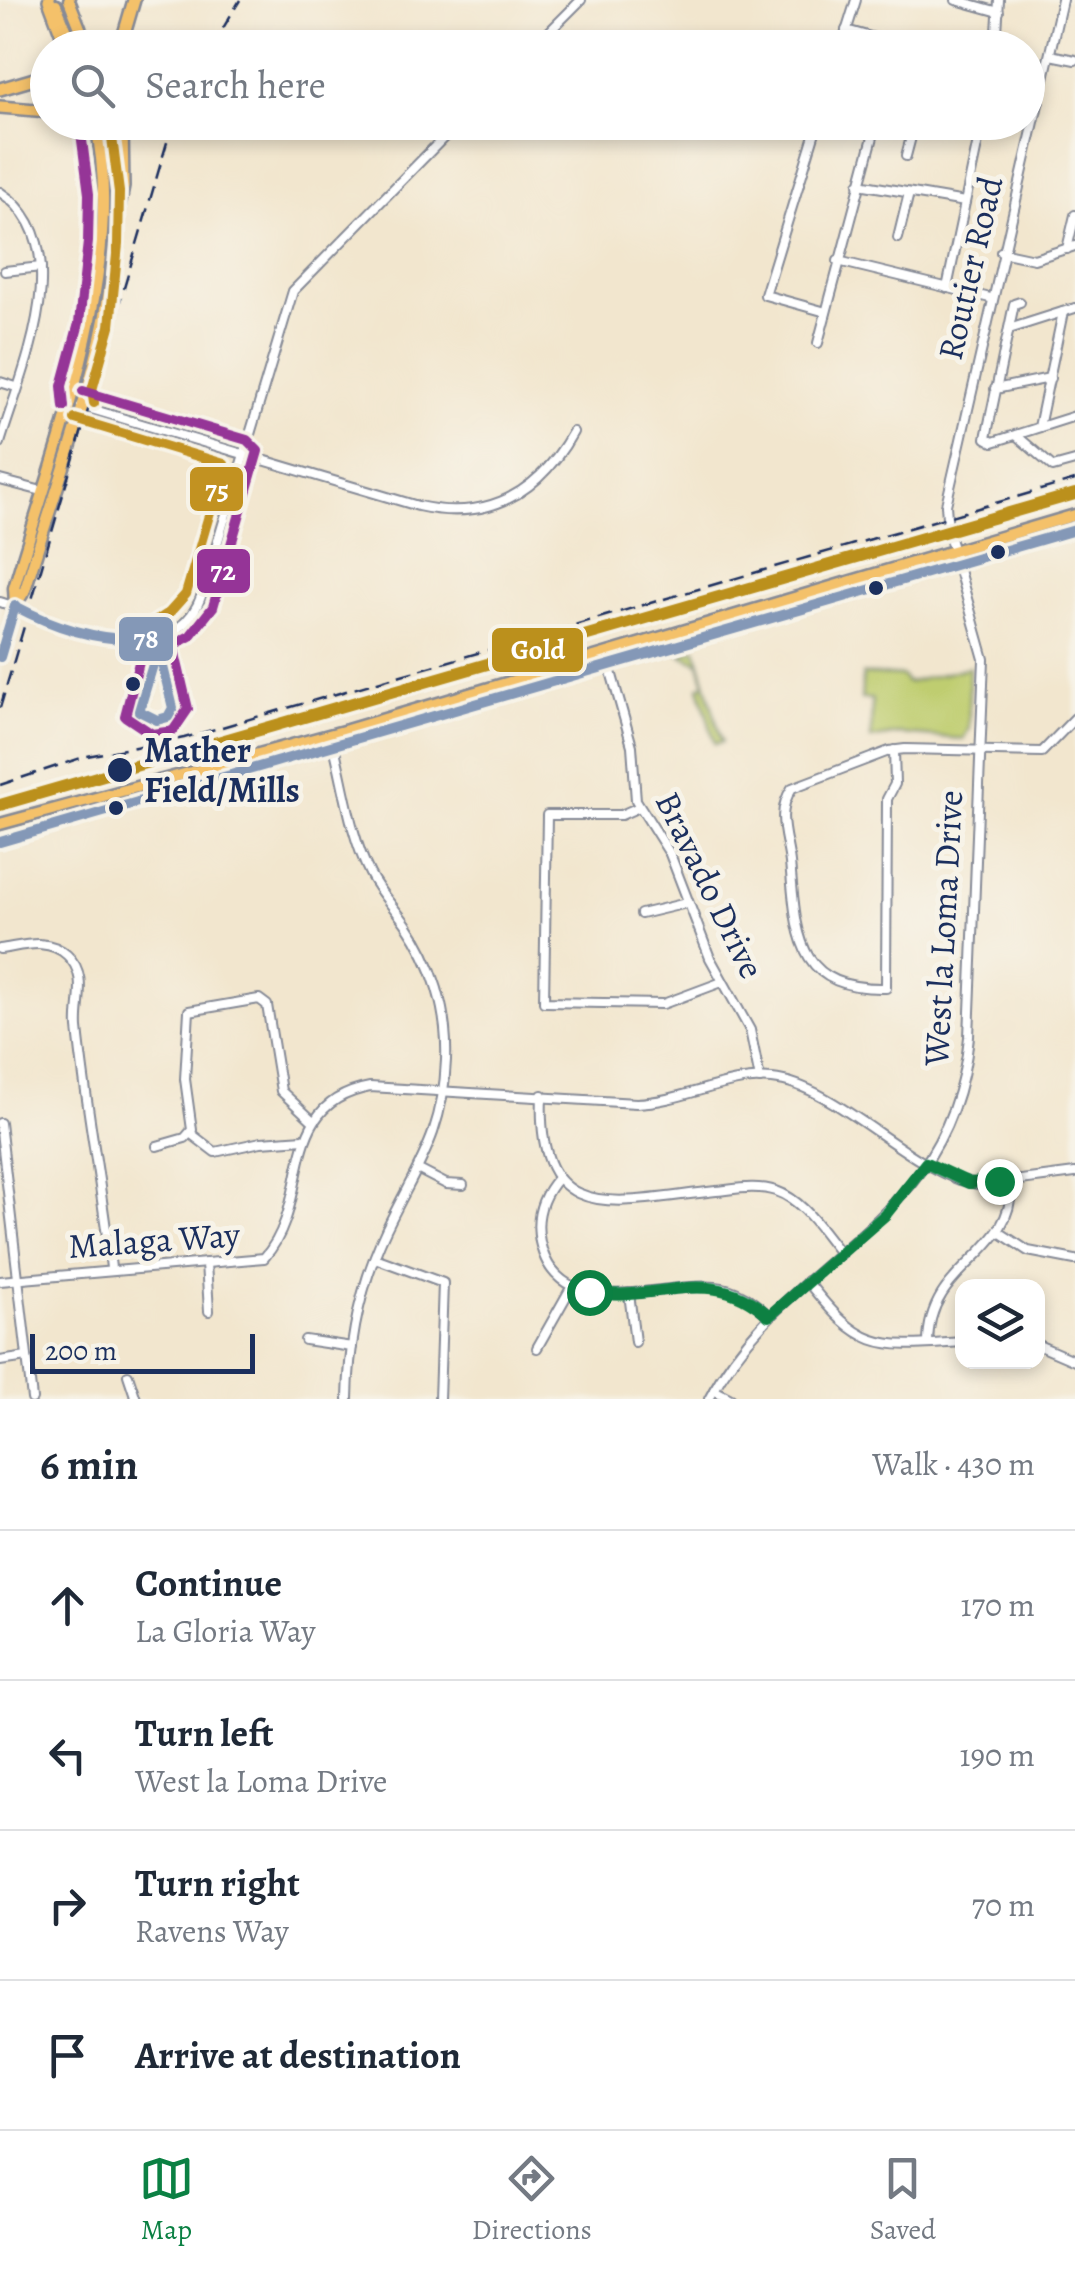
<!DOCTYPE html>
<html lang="en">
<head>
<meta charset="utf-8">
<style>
	:root { --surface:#fff; --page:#f2f2f3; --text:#1f2937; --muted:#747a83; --line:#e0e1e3; --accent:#0b8043 }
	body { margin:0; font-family:Alegreya,serif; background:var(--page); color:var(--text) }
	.controls { position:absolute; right:30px; bottom:30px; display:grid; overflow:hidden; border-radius:20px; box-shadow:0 5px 15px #0003 }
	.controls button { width:90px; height:90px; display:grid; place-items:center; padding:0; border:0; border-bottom:2px solid var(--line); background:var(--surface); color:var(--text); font:50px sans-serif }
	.scale { position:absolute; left:30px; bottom:25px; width:225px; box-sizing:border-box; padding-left:10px; border:5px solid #1b2f5e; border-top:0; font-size:28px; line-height:35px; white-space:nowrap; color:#1b2f5e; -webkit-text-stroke:8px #f7f3e8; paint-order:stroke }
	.stop { position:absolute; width:30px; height:30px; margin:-22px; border:8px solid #0b8043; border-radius:50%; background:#fff }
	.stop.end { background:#0b8043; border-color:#fff; box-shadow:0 2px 10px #0008 }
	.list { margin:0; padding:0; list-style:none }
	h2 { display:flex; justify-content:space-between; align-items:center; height:130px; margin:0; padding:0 40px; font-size:42px }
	h2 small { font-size:32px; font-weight:400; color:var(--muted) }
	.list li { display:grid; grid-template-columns:65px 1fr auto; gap:30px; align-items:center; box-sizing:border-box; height:150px; padding:0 40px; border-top:2px solid var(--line) }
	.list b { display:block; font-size:38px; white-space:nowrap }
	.list p { margin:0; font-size:32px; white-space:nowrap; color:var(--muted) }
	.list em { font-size:32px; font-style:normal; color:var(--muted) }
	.icon { flex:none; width:55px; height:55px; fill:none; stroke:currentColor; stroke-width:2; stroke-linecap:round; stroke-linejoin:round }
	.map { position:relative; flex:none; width:1075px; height:1399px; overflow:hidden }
	.search { position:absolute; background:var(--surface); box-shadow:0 5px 15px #0003; left:30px; right:30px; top:30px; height:110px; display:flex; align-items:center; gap:25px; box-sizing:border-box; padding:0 35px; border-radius:55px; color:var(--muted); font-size:38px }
	.sheet { height:730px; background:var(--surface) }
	nav { display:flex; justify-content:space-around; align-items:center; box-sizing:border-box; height:140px; border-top:2px solid var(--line); background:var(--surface); font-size:28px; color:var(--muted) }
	nav a { display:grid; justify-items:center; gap:5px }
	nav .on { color:var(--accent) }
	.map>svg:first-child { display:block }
	.green { fill:#bfcd6f; stroke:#6d7e66; stroke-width:2.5 }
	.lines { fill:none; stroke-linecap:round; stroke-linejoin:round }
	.minor-casing { stroke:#868a96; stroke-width:12 }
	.major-casing { stroke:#868a96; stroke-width:15 }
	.highway-casing { stroke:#868a96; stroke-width:16 }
	.minor { stroke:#fff; stroke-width:8 }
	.major { stroke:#f4c16b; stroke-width:10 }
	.highway { stroke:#f4c16b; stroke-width:11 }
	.rail { stroke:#1b2f5e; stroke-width:2.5; stroke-dasharray:15 8; stroke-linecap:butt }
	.bus-1-casing { stroke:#f7f3e8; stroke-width:18 }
	.bus-2-casing { stroke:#f7f3e8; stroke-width:18 }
	.bus-3-casing { stroke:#f7f3e8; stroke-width:18 }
	.bus-1 { stroke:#8498b7; stroke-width:10 }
	.bus-2 { stroke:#c29221; stroke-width:10 }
	.bus-3 { stroke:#953497; stroke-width:10 }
	.rail-1-casing { stroke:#f7f3e8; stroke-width:20 }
	.rail-1 { stroke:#bb901c; stroke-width:12 }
	.route { stroke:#0b8043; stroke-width:12 }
	.bus-dot { fill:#1b2f5e; stroke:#f7f3e8; stroke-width:4 }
	.labels { text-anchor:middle; stroke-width:10; stroke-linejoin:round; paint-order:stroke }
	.street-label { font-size:35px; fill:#1b2f5e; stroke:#f7f3e8 }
	.stop-label { font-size:35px; font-weight:bold; fill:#1b2f5e; stroke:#f7f3e8; text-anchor:start }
	.line-badge { stroke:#f7f3e8; stroke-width:4 }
	.badge-label { font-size:28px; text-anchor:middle; font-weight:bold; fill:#fff }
</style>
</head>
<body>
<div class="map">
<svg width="1075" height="1399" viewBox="0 0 1075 1399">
	<rect width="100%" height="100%" fill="#f7f3e8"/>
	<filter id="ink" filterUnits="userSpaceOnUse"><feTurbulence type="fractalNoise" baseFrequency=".01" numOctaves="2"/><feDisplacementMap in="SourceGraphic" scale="20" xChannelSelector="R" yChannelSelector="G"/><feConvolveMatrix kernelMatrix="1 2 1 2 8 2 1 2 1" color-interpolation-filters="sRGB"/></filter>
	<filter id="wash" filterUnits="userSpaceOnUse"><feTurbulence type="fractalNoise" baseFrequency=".0048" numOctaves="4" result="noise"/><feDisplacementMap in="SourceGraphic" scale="40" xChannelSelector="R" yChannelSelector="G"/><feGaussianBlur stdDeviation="2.25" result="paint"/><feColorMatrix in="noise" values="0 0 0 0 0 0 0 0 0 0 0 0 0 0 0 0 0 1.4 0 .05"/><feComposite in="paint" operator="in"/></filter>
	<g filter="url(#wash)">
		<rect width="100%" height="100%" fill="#f2e6ce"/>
		<g class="green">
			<polygon points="696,649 722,742 715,744 699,687 705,684 699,663 680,654"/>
			<polygon points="969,667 969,729 963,739 898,734 871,739 872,699 861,699 863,674 902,676 907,683"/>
		</g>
	</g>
	<g filter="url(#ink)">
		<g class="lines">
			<defs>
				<g id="minor">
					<polyline points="956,0 999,12"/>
					<polyline points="846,30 910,48"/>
					<polyline points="533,48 581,0"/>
					<polyline points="841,48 856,0"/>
					<polyline points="996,48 999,0"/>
					<polyline points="1050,55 1075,60"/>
					<polyline points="818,122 765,295 826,312"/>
					<polyline points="959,122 980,128"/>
					<polyline points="906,156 915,122"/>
					<polyline points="859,184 965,202"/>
					<path d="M0 192C81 244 21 372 0 443"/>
					<polyline points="898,238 909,193"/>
					<polyline points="1067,249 1075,215"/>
					<polyline points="1001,252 1034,259 1075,246"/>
					<polyline points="838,261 990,298"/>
					<polyline points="5,271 41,267"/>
					<polyline points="947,288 982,122"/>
					<polyline points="1020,302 1014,304 986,438 993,442 1075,416"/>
					<polyline points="1009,329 1075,308"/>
					<polyline points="818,343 877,122"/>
					<polyline points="0,382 16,387"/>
					<polyline points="995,389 1050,378"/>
					<path d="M81 406 418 506C489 522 539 493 573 432"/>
					<polyline points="1039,427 1063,312"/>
					<polyline points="1016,435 1053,467 1075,461"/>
					<polyline points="0,480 42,491"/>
					<path d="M0 602C56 619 172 682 202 594L293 291 459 122"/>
					<polyline points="608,661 632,746 636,800 670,854 710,958 750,1030 760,1079"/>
					<path d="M333 742C344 785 350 835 370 874 379 892 394 907 406 924 433 963 448 1011 446 1060 443 1136 417 1165 386 1230 361 1283 349 1340 348 1399"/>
					<path d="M894 750 895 784 887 799 886 988C795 990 797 934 790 863 787 837 775 813 792 788L889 751 905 749 1042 752 1075 718"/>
					<polyline points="639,807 621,815 547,815 544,1002 663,1004 722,982"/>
					<polyline points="641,914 687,903"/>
					<path d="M0 949C23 946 48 937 67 955 89 975 76 1003 78 1028 86 1108 102 1188 111 1268"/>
					<path d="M542 1095C536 1230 618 1201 716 1191 736 1189 757 1185 776 1191 805 1201 822 1232 841 1254"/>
					<polyline points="0,1123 32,1399"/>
					<polyline points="190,1133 215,1152 261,1142 304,1139"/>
					<polyline points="157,1146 185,1138 192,1130 185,1079 189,1011 259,999 267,1005 281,1091 313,1121"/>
					<polyline points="419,1170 446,1184 463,1185"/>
					<path d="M558 1178C542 1196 535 1218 540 1242 558 1326 660 1281 716 1287 738 1289 753 1301 769 1316"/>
					<polyline points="999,1232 1028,1251 1075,1260"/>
					<polyline points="375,1258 443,1283 439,1399"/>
					<polyline points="206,1263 209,1311"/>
					<path d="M0 1281 264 1258C315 1201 275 1104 370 1087L636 1103C682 1102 726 1075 772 1079 831 1084 900 1160 960 1180L981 1185 1075 1173"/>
					<path d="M807 1281C862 1351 877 1348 962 1342"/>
					<polyline points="629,1293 635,1342"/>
					<polyline points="305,1340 352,1347"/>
					<path d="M928 1344C928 1261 1016 1259 1011 1180"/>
					<polyline points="1038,1345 1075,1361"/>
					<polyline points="537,1348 572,1286"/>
					<polyline points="0,1361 27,1357"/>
					<polyline points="128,1375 136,1399"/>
					<polyline points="714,1390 731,1399"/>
					<path d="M709 1399C787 1250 951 1230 969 1037L984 659 948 531 946 505 1062 0"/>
				</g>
				<g id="major">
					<polyline points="69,0 88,48"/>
					<polyline points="56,5 74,48"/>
					<path d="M15 605 14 588C54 450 128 265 95 122"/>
					<path d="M0 657 15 606 25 590C69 442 140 279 109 122"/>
					<polyline points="0,824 347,730 1075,515"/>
					<polyline points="0,842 1075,530"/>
				</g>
				<g id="highway">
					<polyline points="49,0 67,48"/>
					<polyline points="120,48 134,0"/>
					<polyline points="0,89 48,75"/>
					<polyline points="0,107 48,111"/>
					<polyline points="116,223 123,187 122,122"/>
				</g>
			</defs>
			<use href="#minor" class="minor-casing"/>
			<use href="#major" class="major-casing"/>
			<use href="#highway" class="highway-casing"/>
			<use href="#minor" class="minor"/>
			<use href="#major" class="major"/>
			<use href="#highway" class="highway"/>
			<g class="rail">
				<polyline points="211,48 240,0"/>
				<polyline points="0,708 173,122"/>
				<polyline points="0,785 87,756 184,738 1075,480"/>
			</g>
			<defs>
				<g id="bus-1">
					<path d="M0 657 15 606C58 629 107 644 156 638L173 708 168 717 157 720 139 711 158 648"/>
					<polyline points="0,842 1075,530"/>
				</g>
				<g id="bus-2">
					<polyline points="94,403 92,390 110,326 118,244 119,192 110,122"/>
					<polyline points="75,419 224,464 186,594 169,613 144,629 143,647"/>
				</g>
				<g id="bus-3">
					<polyline points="83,391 247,440 258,451 213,607 190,636 173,645 188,709 173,731 152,734 125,716 143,647"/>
					<polyline points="64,407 62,386 79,323 88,242 89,194 80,125"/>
				</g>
			</defs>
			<use href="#bus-1" class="bus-1-casing"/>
			<use href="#bus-2" class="bus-2-casing"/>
			<use href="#bus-3" class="bus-3-casing"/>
			<use href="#bus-1" class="bus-1"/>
			<use href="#bus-2" class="bus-2"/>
			<use href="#bus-3" class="bus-3"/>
			<defs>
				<polyline id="rail-1" points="0,805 1075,494"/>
			</defs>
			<use href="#rail-1" class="rail-1-casing"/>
			<use href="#rail-1" class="rail-1"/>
		</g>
	</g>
	<g class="lines" filter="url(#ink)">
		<path class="route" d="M589 1292C657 1305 709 1261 769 1316L885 1215 926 1163 969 1183 999 1181"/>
	</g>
	<g class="bus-dot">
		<circle cx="998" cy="552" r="9"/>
		<circle cx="876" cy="588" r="9"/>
		<circle cx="133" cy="684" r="9"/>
		<circle cx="120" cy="770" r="14"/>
		<circle cx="116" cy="808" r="9"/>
	</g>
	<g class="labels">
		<g class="street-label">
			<text transform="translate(970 268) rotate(-77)" y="12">Routier Road</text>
			<text transform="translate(710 885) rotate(64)" y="12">Bravado Drive</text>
			<text transform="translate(943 928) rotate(-87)" y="12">West la Loma Drive</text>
			<text transform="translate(154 1240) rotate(-4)" y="12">Malaga Way</text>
		</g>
		<g class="stop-label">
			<text x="144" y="762">Mather<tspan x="144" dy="40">Field/Mills</tspan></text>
		</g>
	</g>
	<g class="line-badge">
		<rect x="188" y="465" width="57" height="48" rx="10" fill="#c29221"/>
		<rect x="195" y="547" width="57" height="48" rx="10" fill="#953497"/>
		<rect x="117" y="615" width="58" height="48" rx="10" fill="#8498b7"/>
		<rect x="490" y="626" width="95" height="48" rx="10" fill="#bb901c"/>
	</g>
	<g class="badge-label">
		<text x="217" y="499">75</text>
		<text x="223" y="580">72</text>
		<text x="146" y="648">78</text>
		<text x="538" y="659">Gold</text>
	</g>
</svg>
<div class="controls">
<button><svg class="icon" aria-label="layers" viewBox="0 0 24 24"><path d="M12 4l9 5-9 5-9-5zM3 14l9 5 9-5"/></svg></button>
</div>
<div class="scale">200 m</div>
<div class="stop" style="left:589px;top:1292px"></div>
<div class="stop end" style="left:999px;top:1181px"></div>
<div class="search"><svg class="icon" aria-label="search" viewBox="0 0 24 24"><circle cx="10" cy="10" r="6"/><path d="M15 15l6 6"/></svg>Search here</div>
</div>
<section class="sheet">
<h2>6 min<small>Walk · 430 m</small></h2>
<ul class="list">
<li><svg class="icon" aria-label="ahead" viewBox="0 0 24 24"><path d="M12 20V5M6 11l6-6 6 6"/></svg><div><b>Continue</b><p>La Gloria Way</p></div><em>170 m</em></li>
<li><svg class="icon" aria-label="left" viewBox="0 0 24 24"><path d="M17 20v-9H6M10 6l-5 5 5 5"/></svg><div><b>Turn left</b><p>West la Loma Drive</p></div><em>190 m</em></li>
<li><svg class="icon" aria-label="right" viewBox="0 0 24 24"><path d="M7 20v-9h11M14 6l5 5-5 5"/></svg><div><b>Turn right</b><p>Ravens Way</p></div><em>70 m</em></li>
<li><svg class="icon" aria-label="arrive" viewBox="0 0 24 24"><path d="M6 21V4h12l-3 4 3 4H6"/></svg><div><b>Arrive at destination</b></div></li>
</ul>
</section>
<nav>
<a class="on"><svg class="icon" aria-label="map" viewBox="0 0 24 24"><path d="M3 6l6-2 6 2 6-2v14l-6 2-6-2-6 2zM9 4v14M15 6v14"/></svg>Map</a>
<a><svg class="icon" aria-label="directions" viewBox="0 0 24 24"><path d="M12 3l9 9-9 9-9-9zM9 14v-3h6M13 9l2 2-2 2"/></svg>Directions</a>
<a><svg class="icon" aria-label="saved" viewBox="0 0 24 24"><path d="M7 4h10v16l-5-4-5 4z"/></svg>Saved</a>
</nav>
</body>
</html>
